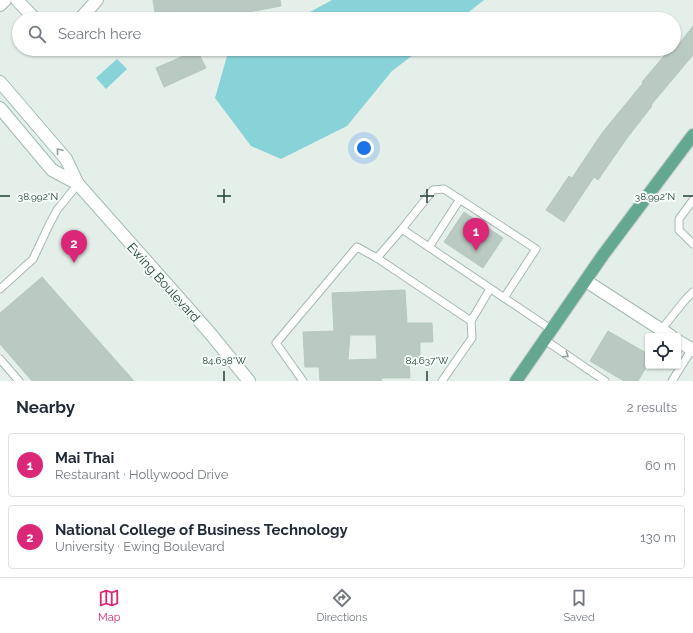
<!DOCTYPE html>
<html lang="en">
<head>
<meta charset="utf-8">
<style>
	:root { --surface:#fff; --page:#f6f6f7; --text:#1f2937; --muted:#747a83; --line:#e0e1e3; --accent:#db2777 }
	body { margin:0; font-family:Raleway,sans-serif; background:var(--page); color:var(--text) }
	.controls { position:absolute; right:12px; bottom:12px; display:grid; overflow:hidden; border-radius:4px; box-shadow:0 1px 3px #0004 }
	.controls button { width:36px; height:36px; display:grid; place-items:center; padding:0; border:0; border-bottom:1px solid var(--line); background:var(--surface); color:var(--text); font:20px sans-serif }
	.you { position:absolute; left:364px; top:148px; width:14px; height:14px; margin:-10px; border:3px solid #fff; border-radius:50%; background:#1a73e8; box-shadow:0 0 0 6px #1a73e833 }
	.badge { display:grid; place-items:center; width:26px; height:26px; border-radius:50%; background:var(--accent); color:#fff; font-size:13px; font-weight:700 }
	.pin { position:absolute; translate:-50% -33px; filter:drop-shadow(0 1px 2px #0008) }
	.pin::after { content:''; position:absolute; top:21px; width:14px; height:12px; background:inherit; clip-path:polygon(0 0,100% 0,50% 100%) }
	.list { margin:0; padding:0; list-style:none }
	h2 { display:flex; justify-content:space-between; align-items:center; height:52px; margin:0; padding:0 16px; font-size:17px }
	h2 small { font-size:13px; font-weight:400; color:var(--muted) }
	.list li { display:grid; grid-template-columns:26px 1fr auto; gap:12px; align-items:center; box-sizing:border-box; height:64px; margin:0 8px 8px; padding:0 8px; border:1px solid var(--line); border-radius:4px }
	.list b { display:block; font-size:15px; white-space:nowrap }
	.list p { margin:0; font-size:13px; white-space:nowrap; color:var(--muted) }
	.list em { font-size:13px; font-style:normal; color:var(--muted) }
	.icon { flex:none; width:22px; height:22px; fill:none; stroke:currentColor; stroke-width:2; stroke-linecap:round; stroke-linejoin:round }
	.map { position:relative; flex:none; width:693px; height:381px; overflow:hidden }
	.search { position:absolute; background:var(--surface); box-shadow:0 1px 3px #0004; left:12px; right:12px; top:12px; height:44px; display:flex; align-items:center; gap:10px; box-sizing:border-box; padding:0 14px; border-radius:22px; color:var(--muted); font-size:15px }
	.sheet { height:196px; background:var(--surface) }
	nav { display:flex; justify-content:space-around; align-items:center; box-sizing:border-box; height:56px; border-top:1px solid var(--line); background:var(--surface); font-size:11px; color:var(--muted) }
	nav a { display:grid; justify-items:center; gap:2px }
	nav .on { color:var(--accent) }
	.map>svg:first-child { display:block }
	.water { fill:#88d3d8 }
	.building { fill:#b9cac2; stroke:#b6c9bf; fill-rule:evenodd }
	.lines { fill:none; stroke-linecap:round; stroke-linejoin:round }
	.lane-casing { stroke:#a6b8b0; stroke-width:9 }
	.street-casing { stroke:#a6b8b0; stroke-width:14 }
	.secondary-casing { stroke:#a1bcb0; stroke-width:14 }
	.primary-casing { stroke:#c1cac7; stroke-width:14 }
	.lane { stroke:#fff; stroke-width:7 }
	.street { stroke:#fff; stroke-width:12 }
	.secondary { stroke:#fff; stroke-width:12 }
	.primary { stroke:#65a891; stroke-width:12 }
	.oneway { stroke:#90a19b }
	.ticks { fill:none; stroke:#214337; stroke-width:1.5 }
	.labels { text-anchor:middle; stroke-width:4; stroke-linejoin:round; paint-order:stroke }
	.street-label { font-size:13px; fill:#214337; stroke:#f5fbf8 }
	.ticks-label { font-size:10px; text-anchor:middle; fill:#214337; stroke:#f5fbf8; stroke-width:4; stroke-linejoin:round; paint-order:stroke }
</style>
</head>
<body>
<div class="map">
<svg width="693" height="381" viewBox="0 0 693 381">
	<rect width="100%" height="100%" fill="#e4efe9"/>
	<g class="water">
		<polygon points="332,0 484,0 460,19 297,19"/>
		<polygon points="229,49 421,49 392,71 347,126 281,159 251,146 215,98"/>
		<polygon points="117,59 127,69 106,89 96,78"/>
	</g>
	<g class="building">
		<polygon points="153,0 280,0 281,6 212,19 156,19"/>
		<polygon points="693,26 693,55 651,105 652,106 627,138 598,180 594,177 564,222 546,210 569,176 572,178 602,133 643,83 642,82 669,50 672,53"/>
		<polygon points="197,50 206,68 164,87 156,68"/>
		<polygon points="464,212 503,238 483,268 444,242"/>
		<polygon points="42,277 134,381 32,381 0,344 0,313"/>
		<path d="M405 290 407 323H432L433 342H420V360H409L410 378H381L382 381H320L319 367H305L303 332 334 331 332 293ZM350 335H376L377 359 348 360Z"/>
		<polygon points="608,331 648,354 648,364 638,381 624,381 590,361"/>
	</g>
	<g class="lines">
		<defs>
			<g id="lane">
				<polyline points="693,200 679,219 679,230 693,244"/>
				<polyline points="402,229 433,190 444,189 536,249 504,298"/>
				<polyline points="429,247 460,199"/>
				<polyline points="377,258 402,229 552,330"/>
				<polyline points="0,289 33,259 49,225 57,210 78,184"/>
				<polyline points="661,330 685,300 693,292"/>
				<polyline points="545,340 605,381"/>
				<polyline points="0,359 19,381"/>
				<polyline points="303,381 276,343 357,247 377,258 471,321"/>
				<polyline points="442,381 472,338 471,321 490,289"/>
				<polyline points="672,381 692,349"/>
			</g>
			<g id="street">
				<polyline points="17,0 35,19"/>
				<polyline points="0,5 5,0"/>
				<polyline points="80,19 97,0"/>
				<polyline points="586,281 671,336"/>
				<polyline points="678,341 693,350"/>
			</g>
			<g id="secondary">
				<polyline points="0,82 66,159 78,184 164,281 209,332 249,381"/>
				<polyline points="0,108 52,170 78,184"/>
			</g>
			<polyline id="primary" points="516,381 603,255 693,135"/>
		</defs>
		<use href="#lane" class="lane-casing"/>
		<use href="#street" class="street-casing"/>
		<use href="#secondary" class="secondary-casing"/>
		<use href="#primary" class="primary-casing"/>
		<use href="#lane" class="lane"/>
		<use href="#street" class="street"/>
		<use href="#secondary" class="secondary"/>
		<use href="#primary" class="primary"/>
	</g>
	<defs><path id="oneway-chevron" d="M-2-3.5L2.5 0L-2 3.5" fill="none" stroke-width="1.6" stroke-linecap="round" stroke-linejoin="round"/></defs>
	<g class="oneway">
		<use href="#oneway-chevron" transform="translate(59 151) rotate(-130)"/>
		<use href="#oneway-chevron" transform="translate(566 355) rotate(34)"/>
	</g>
	<path class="ticks" d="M224 189V203M427 189V203M0 196H10M217 196H231M420 196H434M683 196H693M224 371V381M427 371V381"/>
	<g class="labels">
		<g class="street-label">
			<text transform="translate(164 282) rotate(48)" y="5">Ewing Boulevard</text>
		</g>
	</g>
	<g class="ticks-label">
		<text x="38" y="200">38.992°N</text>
		<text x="655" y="200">38.992°N</text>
		<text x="224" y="364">84.638°W</text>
		<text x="427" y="364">84.637°W</text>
	</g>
</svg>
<div class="controls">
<button><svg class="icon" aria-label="locate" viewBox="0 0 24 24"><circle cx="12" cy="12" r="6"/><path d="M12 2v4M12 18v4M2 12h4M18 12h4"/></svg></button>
</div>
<div class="you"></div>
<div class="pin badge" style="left:476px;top:251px">1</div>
<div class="pin badge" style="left:74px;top:263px">2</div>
<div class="search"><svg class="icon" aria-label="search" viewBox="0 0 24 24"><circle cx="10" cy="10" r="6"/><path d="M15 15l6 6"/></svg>Search here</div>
</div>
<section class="sheet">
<h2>Nearby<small>2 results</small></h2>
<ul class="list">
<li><span class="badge">1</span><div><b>Mai Thai</b><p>Restaurant · Hollywood Drive</p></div><em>60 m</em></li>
<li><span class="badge">2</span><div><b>National College of Business Technology</b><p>University · Ewing Boulevard</p></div><em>130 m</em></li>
</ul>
</section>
<nav>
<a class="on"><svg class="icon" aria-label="map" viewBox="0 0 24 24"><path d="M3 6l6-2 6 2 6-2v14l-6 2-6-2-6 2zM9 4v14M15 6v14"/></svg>Map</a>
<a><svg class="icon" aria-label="directions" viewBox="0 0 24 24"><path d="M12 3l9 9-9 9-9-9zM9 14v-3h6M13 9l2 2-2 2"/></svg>Directions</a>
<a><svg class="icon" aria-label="saved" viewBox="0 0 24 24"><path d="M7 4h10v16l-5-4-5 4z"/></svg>Saved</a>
</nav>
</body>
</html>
